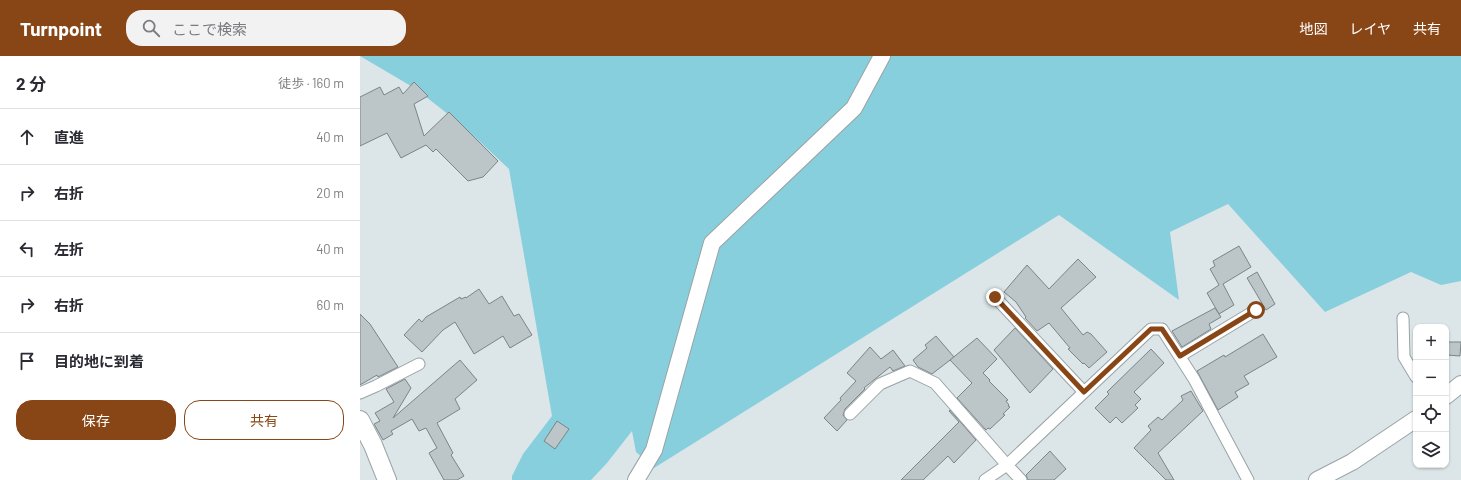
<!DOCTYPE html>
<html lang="ja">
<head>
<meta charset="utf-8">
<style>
	:root { --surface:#fff; --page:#f2f2f3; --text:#2b2b33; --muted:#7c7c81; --line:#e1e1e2; --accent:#884515 }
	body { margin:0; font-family:Barlow,"Noto Sans JP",sans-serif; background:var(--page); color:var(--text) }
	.controls { position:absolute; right:12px; bottom:12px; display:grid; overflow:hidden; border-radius:8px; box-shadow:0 1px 3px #0004 }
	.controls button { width:36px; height:36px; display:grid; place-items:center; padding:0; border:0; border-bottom:1px solid var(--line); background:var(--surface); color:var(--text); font:20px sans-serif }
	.stop { position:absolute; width:12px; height:12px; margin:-9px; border:3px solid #884515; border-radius:50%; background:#fff }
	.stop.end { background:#884515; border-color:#fff; box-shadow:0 1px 4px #0008 }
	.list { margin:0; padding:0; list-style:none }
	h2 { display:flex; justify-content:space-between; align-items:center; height:52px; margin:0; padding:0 16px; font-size:17px }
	h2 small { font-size:13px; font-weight:400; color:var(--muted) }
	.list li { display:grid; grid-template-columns:26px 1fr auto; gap:12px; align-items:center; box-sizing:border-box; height:56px; padding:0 16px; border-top:1px solid var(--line) }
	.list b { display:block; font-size:15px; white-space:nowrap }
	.list em { font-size:13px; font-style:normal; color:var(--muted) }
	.actions { display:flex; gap:8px; padding:12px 16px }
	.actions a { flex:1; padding:9px 0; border:1px solid var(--accent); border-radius:16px; text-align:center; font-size:14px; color:var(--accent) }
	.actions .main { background:var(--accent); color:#fff }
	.icon { flex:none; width:22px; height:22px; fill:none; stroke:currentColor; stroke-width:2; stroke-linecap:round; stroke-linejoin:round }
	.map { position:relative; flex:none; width:1101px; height:424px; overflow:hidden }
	header { display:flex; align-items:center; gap:24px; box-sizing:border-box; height:56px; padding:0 20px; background:var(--accent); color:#fff }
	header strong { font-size:19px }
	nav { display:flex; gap:22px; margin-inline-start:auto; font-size:14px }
	.search { width:280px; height:36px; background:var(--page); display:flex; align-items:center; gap:10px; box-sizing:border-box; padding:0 14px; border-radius:16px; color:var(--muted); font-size:15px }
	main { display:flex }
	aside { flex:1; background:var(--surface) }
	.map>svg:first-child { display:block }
	.green { fill:#88cfdd }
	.building { fill:#bcc6c8; stroke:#7b8486 }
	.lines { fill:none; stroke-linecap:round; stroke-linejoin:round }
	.street-casing { stroke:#99a3a5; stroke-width:13 }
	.secondary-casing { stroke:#99a3a5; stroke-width:18 }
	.primary-casing { stroke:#99a3a5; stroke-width:20 }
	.street { stroke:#fff; stroke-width:11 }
	.secondary { stroke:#fff; stroke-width:16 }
	.primary { stroke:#fff; stroke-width:18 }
	.route { stroke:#884515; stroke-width:5 }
</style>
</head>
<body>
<header>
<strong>Turnpoint</strong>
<div class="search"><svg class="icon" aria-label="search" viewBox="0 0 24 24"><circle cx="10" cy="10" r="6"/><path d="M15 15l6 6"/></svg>ここで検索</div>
<nav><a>地図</a><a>レイヤ</a><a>共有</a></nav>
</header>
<main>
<aside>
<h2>2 分<small>徒歩 · 160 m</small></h2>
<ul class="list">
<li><svg class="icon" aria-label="ahead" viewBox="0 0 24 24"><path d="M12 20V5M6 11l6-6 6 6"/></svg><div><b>直進</b></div><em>40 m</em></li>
<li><svg class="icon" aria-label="right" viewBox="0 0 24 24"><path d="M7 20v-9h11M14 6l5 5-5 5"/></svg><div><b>右折</b></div><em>20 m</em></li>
<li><svg class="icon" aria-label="left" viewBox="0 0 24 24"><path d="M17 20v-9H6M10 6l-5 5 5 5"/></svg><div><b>左折</b></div><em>40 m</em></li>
<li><svg class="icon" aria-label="right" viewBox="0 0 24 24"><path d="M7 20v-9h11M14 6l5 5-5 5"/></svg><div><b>右折</b></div><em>60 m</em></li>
<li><svg class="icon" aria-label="arrive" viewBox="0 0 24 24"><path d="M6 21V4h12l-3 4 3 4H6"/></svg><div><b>目的地に到着</b></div></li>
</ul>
<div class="actions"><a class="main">保存</a><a>共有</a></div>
</aside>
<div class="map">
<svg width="1101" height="424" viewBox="0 0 1101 424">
	<rect width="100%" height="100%" fill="#dce6e8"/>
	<polygon class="green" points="0,0 1101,0 1101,225 1081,229 1051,216 965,256 868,148 810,176 819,244 699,159 294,412 276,396 272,375 247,407 231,424 152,424 152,420 163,398 192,360 149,113 103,70 56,33"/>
	<g class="building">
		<polygon points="54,26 68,40 54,48 64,80 89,56 138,105 123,121 108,125 76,93 73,96 66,89 41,102 27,77 0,90 0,41 20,31 24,39 39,31 43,38"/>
		<polygon points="879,190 891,211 863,228 874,249 859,258 847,237 859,229 850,213 855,210 853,205"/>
		<polygon points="718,203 736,221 701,252 723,279 727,276 731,278 747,296 729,312 724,307 723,308 708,293 710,292 689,267 677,275 665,262 666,261 656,246 644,236 667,209 689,233"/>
		<polygon points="897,216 915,248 906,254 887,222"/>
		<polygon points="119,233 129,248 142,240 154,260 159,258 172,279 150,292 143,280 114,298 95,266 83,274 62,296 44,279 59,263 62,266 66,261 100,241 101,243 106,241 106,242"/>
		<polygon points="855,252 861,261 849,268 851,273 822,291 812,275"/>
		<polygon points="0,258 10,268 38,311 18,321 17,319 0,329"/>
		<polygon points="655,272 693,313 670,337 634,294"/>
		<polygon points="903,278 917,301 884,320 889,328 875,336 878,341 858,354 837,315 864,299 865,301"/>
		<polygon points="576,280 594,301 572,318 558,311 553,304 567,292 565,289"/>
		<polygon points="617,282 637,303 623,317 630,324 629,325 648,344 646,345 649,349 648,350 650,351 643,358 645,359 630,373 628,372 626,374 597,342 612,327 590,304"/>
		<polygon points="1087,286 1101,286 1100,300 1087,299"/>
		<polygon points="510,291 521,303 533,294 545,310 533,315 530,311 504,332 505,333 485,353 483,359 487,364 477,375 464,362 481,344 480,342 496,325 487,317"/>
		<polygon points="791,293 804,307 774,336 781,343 775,349 778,352 762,367 756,361 750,367 735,352 749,338 747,336"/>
		<polygon points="100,304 117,324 95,343 100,353 77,367 93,397 91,399 104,420 97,424 84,424 69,397 77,392 66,372 59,375 52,363 31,375 33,378 23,384 14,368 20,365 15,357 34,346 26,333 45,323 51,332 33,362"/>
		<polygon points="831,335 843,355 798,397 814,424 806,424 774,392 791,374 788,370 798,361 802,364 823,344 821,340"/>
		<polygon points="590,354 616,384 594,407 588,400 563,424 541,424 599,366 589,355"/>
		<polygon points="197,365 209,373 195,393 184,385"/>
		<polygon points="690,395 706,413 694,424 668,424 666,419"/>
	</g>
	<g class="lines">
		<defs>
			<g id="street">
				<polyline points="635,241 724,336"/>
				<polyline points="1043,262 1044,301 1056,321"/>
				<polyline points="820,300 896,254"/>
				<polyline points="0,337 16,330 59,308"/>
				<polyline points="490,358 520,328 550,315 575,327 647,409 625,424"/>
				<polyline points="661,424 647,409 791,273 802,273 834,323 888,424"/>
			</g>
			<g id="secondary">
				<polyline points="1086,340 1101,328"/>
				<polyline points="276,424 294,394 352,187 494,52 522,0"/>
				<polyline points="957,424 992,406 1056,363"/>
			</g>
			<polyline id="primary" points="0,364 13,389 27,424"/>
		</defs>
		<use href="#street" class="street-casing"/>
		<use href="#secondary" class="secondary-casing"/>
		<use href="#primary" class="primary-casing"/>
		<use href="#street" class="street"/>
		<use href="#secondary" class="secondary"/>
		<use href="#primary" class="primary"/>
	</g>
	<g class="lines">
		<polyline class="route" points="635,241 724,336 791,273 802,273 820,300 896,254"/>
	</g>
</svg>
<div class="controls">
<button>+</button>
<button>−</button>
<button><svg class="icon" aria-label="locate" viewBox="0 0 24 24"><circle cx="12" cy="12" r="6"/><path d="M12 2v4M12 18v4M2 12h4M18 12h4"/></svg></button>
<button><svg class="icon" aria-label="layers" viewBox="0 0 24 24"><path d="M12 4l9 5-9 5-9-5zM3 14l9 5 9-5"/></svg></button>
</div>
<div class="stop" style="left:896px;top:254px"></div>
<div class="stop end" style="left:635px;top:241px"></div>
</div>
</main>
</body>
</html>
